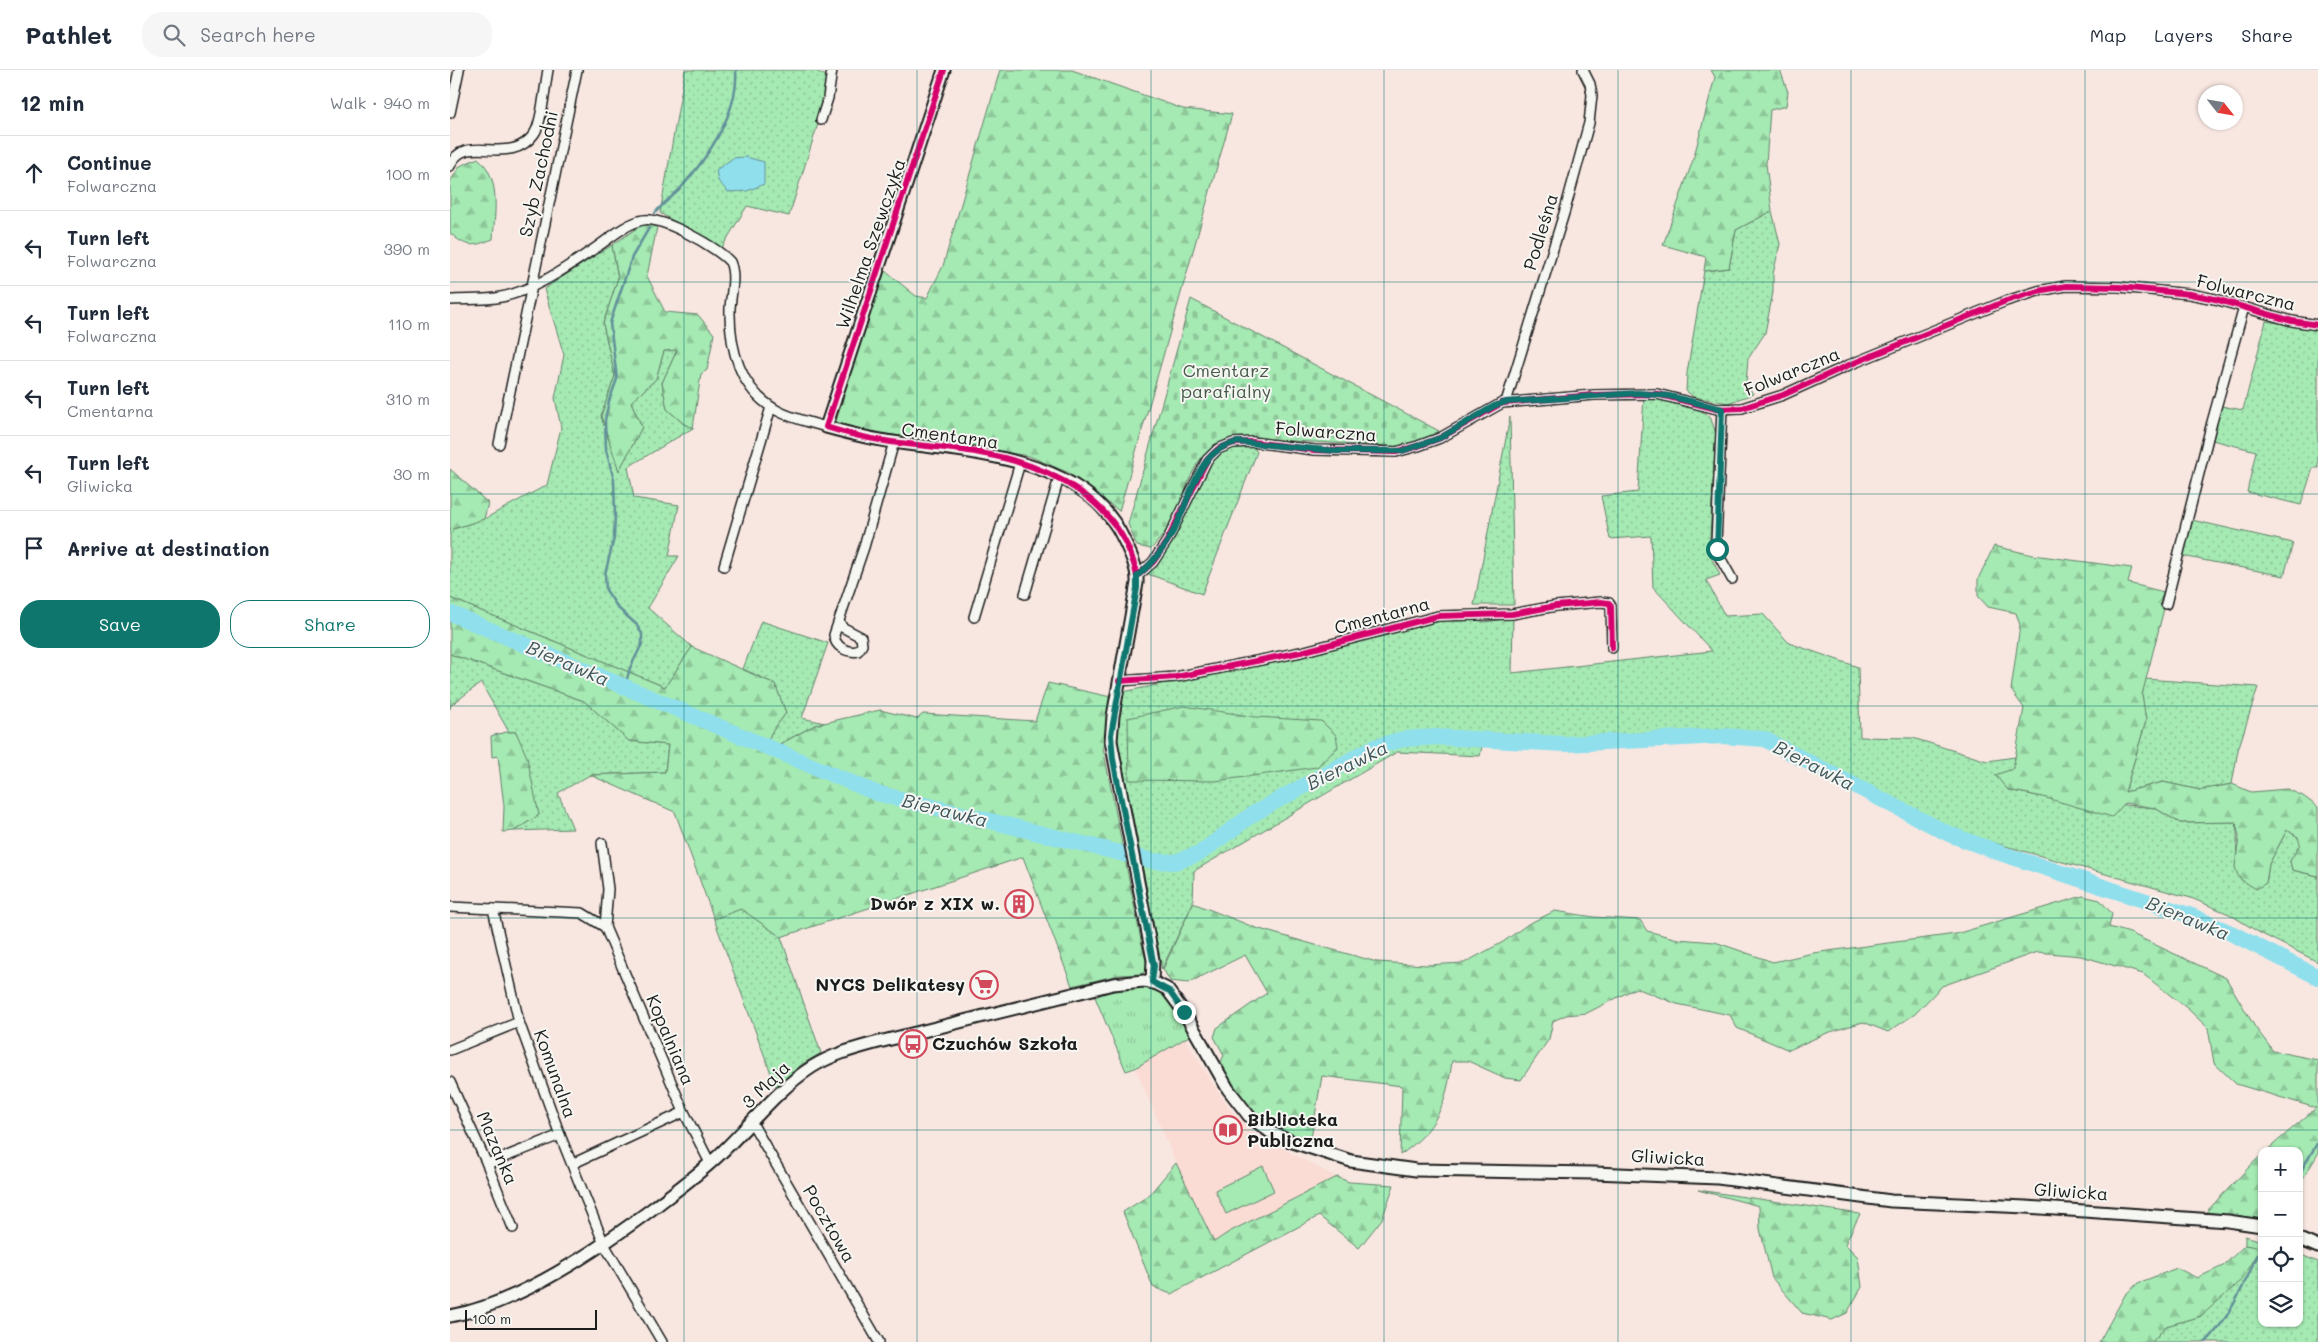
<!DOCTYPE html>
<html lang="en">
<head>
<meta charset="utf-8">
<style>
	:root { --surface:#fff; --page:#f6f6f7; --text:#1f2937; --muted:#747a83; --line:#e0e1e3; --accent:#0f766e }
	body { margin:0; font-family:Mali,sans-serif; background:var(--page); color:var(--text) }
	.controls { position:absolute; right:15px; bottom:15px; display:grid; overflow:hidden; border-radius:10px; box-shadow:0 1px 4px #0004 }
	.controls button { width:45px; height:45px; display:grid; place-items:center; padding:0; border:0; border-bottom:1px solid var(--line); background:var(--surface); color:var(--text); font:25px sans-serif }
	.compass { position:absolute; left:1748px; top:15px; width:45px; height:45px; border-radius:50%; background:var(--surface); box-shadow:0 1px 4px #0004; rotate:121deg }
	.scale { position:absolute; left:15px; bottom:12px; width:132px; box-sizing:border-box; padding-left:5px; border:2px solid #1c1c1c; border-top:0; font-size:14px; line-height:18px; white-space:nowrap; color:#1c1c1c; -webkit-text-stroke:4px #f6f6f2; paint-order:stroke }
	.stop { position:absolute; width:15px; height:15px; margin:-11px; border:4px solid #0f766e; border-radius:50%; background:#fff }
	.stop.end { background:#0f766e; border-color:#fff; box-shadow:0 1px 5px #0008 }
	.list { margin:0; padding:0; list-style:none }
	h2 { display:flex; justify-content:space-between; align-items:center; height:65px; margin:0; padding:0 20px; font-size:21px }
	h2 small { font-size:16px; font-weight:400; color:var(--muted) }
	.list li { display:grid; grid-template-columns:32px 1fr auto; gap:15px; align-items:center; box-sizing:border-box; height:75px; padding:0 20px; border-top:1px solid var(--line) }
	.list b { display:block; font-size:19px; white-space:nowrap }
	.list p { margin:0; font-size:16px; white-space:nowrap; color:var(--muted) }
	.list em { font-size:16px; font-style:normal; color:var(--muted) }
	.actions { display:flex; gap:10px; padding:15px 20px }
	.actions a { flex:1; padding:11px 0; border:1px solid var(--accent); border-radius:20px; text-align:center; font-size:18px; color:var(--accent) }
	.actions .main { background:var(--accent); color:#fff }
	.icon { flex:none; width:28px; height:28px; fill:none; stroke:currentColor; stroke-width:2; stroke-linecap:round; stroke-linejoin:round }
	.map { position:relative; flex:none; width:1868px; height:1272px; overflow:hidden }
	header { display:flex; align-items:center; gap:30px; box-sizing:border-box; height:70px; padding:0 25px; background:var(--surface); border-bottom:1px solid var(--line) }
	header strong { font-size:24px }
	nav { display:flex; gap:28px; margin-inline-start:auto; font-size:18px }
	.search { width:350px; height:45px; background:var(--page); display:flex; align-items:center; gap:12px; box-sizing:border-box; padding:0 18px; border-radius:20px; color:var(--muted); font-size:19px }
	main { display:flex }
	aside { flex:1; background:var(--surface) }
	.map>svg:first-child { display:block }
	.built { fill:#fadcd5 }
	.grass { fill:url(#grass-dots); stroke:#608268 }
	.forest { fill:url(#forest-firs); stroke:#608268 }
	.cemetery { fill:url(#cemetery-stones); stroke:#608268 }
	.park { fill:url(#park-tufts); stroke:#608268 }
	.pitch { fill:#a5e9b3; stroke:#608268 }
	.water { fill:#90dfed; stroke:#629199 }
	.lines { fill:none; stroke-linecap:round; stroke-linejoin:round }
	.stream { stroke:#629199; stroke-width:2.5 }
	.river { stroke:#90dfed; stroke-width:16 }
	.street-casing { stroke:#1c1c1c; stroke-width:12 }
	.secondary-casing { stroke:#1c1c1c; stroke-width:15 }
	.street { stroke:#f6f6f2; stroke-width:9 }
	.secondary { stroke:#f6f6f2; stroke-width:11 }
	.cycleway-casing { stroke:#f6f6f2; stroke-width:9 }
	.cycleway { stroke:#d6006c; stroke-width:6 }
	.route { stroke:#0f766e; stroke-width:6 }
	.grid { fill:none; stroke:#0f766e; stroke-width:1; stroke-opacity:0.55 }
	.labels { text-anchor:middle; stroke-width:4; stroke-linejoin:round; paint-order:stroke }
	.street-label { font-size:18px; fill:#1c1c1c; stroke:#f6f6f2 }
	.park-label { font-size:18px; fill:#455a49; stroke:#f6f6f2 }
	.poi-label { font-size:18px; font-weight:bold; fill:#1c1c1c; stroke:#f6f6f2; text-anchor:end }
	.water-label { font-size:19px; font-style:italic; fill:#3f565b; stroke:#f6f6f2 }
</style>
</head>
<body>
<header>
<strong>Pathlet</strong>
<div class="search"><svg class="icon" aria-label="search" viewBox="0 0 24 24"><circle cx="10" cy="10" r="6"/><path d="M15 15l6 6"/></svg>Search here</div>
<nav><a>Map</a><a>Layers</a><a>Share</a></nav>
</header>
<main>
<aside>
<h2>12 min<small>Walk · 940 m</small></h2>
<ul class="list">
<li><svg class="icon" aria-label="ahead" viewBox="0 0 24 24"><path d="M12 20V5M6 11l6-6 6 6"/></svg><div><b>Continue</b><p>Folwarczna</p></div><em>100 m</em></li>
<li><svg class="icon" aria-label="left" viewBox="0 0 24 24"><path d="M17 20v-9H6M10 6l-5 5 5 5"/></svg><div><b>Turn left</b><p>Folwarczna</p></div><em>390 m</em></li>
<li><svg class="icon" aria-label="left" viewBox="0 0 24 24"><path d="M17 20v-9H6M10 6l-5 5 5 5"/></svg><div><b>Turn left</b><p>Folwarczna</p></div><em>110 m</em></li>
<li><svg class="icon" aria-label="left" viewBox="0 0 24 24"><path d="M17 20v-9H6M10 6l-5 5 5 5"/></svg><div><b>Turn left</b><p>Cmentarna</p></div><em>310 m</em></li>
<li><svg class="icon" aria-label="left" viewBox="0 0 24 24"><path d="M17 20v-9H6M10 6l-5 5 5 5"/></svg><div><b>Turn left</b><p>Gliwicka</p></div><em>30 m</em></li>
<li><svg class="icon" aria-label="arrive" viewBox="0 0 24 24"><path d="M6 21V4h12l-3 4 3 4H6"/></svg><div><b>Arrive at destination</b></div></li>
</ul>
<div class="actions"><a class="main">Save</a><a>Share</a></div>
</aside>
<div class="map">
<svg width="1868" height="1272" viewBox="0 0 1868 1272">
	<defs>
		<pattern id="grass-dots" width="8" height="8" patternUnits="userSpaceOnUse" patternTransform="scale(1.25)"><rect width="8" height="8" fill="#a5e9b3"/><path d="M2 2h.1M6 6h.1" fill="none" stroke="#8dc799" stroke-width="1.8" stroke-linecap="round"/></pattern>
		<pattern id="forest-firs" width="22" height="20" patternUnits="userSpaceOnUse" patternTransform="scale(1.25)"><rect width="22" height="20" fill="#a5e9b3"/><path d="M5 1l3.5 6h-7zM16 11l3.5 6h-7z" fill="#8dc799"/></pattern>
		<pattern id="cemetery-stones" width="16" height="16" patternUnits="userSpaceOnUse" patternTransform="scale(1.25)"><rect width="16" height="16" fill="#a5e9b3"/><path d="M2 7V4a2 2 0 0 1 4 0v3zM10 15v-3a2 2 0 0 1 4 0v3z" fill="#8dc799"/></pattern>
		<pattern id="park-tufts" width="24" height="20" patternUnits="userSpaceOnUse" patternTransform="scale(1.25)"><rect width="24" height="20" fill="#a5e9b3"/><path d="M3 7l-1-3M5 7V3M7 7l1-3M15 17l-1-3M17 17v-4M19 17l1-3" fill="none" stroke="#8dc799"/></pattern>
	</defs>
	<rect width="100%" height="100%" fill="#f8e7e1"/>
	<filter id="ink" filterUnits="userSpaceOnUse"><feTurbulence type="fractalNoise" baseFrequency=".02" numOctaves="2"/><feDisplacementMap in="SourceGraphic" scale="10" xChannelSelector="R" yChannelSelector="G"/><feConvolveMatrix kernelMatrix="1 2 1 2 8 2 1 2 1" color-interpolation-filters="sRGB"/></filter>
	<g filter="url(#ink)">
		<polygon class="built" points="735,968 767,1020 784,1044 808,1066 887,1107 779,1162 764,1173 726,1093 685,998"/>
		<g class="grass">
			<polygon points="235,0 364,0 382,9 339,146 297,136 271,179 210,143"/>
			<polygon points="1322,141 1330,174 1323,204 1323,222 1315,263 1298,289 1296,313 1303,324 1278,333 1244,327 1236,321 1237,303 1254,201 1279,198 1286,160"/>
			<polygon points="162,175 168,208 153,254 165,306 151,346 169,400 192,357 181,332 206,309 214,281 227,280 212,313 217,339 234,354 243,358 178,397 184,428 229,435 219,486 229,486 198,538 242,577 215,617 0,528 0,460 34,449 97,415 111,358 105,328 114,285 94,219"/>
			<polygon points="1816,251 1868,259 1868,398 1863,398 1851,435 1797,422 1806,381 1762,370 1771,336 1793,340"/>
			<path d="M1194 327C1218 328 1240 333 1260 346L1266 364 1259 483 1270 505 1256 510 1275 546 1313 544 1339 573 1408 597 1410 667 1463 668 1537 691 1565 687 1558 720 1593 727 1705 738 1730 753 1786 752C1790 773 1782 791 1790 809L1816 813 1819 794 1837 760 1848 767 1851 774 1840 791 1842 800 1868 806V892L1810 863 1779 844 1741 828 1509 763 1329 671 1271 659 1097 668 1035 663 1030 686 947 682 744 801 743 833 712 899 667 667 673 622 803 595 990 551 1019 548 1035 552 1063 547 1062 603 1262 581 1203 517 1201 466 1160 469 1151 426 1188 422Z"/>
			<polygon points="1060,347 1064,535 1024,535"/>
			<polygon points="781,377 803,376 807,382 752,524 698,504 724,467 753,404 764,386"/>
			<polygon points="1742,450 1843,473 1834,506 1732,486"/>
			<polygon points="311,551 378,573 352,648 375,653 365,655 313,683 321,663 336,643 325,614 293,599"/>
			<polygon points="0,584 134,631 179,671 218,675 215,702 140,705 108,723 123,759 64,761 89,745 66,662 59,662 31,613 1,635 0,639"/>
			<polygon points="1695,609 1808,617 1788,680 1782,714 1750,720 1713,712 1675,722 1696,651 1692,625"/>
			<polygon points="291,838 331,867 371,983 351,995 326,1017 264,849"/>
			<polygon points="1795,1166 1812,1171 1812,1253 1849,1253 1849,1184 1868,1192 1868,1272 1702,1272 1716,1256 1751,1246 1811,1179 1795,1175"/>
		</g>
		<g class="forest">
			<polygon points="550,0 622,0 733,39 782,44 669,441 619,403 579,386 385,356 400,296 435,201 466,226 477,228 493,196"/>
			<polygon points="1261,0 1330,0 1338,22 1336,36 1320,40 1316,94 1322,141 1286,160 1279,198 1254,201 1256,187 1213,175 1243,90 1265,7"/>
			<path d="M28 88C51 108 45 141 43 169 22 177 17 178 0 163V112L10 96Z"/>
			<polygon points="193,154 207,157 197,206 215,242 248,245 264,264 257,300 251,304 243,358 234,354 217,339 212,313 227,280 214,281 206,309 181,332 192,357 169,401 151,346 165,306 153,254 168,208 162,175"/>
			<polygon points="0,399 38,433 34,449 0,460"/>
			<polygon points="1544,476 1583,485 1682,498 1678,513 1718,523 1692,625 1696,651 1675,722 1713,712 1750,720 1782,714 1801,722 1837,719 1853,726 1868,737 1868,806 1842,800 1840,791 1850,774 1848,767 1837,760 1819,794 1816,813 1806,819 1790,809 1787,803 1785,797 1789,767 1786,752 1730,753 1705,738 1675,733 1662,747 1593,727 1558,720 1545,705 1563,699 1574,638 1561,620 1570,555 1566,543 1538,537 1528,526 1528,509"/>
			<polygon points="0,528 215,617 242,577 325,614 336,643 321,663 314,683 365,655 430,640 467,649 473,644 585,651 598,613 661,627 653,678 692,875 698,898 692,904 669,905 622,916 573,787 331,867 291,839 264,849 225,742 140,705 215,702 218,675 179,671 134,631 0,584"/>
			<polygon points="734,636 806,647 871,651 886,665 888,677 867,697 766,711 679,710 678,648"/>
			<polygon points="56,662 66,662 77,687 89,745 64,761 53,762 54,736 48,686 42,687 41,666"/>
			<path d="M1633 826 1650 830 1662 844 1659 857 1680 863 1776 908 1805 957 1823 981 1868 990V1084L1849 1115V1081H1816L1866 1038 1786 1014 1764 993 1758 958 1738 939 1693 904 1631 886 1587 882 1492 916 1465 944 1438 962 1413 952 1377 963 1339 980 1287 958 1280 945 1227 934 1186 918 1137 943 1116 945 1103 951 1099 969 1071 1010 1055 1008 1018 991H1002C997 1033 986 1061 950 1085L952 1016 872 1006 860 1074C812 1054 795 1040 770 994L774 985 764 967 767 958 817 923 795 885 738 913 720 911 713 899 743 833 806 858 862 874 927 892 977 895 1014 893 1053 872 1078 854 1105 841 1144 847 1190 850 1197 861 1228 869 1265 872 1323 892 1363 883 1506 864Z"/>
			<polygon points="1812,1085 1812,1149 1756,1142 1805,1091"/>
			<polygon points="726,1093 764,1172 779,1162 887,1107 899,1112 944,1115 932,1149 909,1178 869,1146 721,1224 703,1217 673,1142 698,1126"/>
			<polygon points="1248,1120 1410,1144 1395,1174 1408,1187 1412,1217 1397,1243 1382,1250 1352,1243 1322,1208 1310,1159 1309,1136"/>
			<polygon points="1795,1175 1811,1178 1792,1210 1751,1246 1716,1256 1702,1272 1649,1272 1675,1225 1688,1213 1727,1198 1747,1208 1773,1196"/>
		</g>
		<path class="cemetery" d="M741 229 989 361 962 377 781 368C742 380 740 415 724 447 719 459 710 469 701 479L687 476 678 454Z"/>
		<path class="park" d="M691 916C718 919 729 944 741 965L685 998 676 1001 645 927 669 918Z"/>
		<polygon class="pitch" points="813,1096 824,1121 776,1144 765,1120"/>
		<polygon class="water" points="296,87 314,92 314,114 297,121 278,122 268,111 266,100 283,88"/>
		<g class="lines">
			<g class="stream">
				<path d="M205 143C212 134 222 127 230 119 257 88 289 43 286 0"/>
				<polyline points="175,616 180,598 192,574 192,564 187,555 168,538 156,520 155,504 164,468 165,444 164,410 156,380 155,350 159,331 167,309 160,253 182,187 199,158"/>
				<polyline points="1849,1104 1868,1072"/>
				<path d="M1756 1272C1782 1246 1796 1209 1812 1176"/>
			</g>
			<polyline class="river" points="0,543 426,723 703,791 725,792 750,783 803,744 924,677 954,669 987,667 1115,674 1273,666 1314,669 1499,764 1550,783 1742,846 1781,863 1868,907"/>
			<defs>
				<g id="street">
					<polyline points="0,43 9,0"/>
					<polyline points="371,50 378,28 382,0"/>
					<path d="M0 96C14 60 59 99 84 64 92 54 95 15 98 0"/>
					<path d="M0 230C15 229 31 230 46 228 80 223 113 200 141 181 157 171 174 154 193 150 212 146 268 178 280 192 286 205 281 224 280 238 279 278 290 321 328 341 343 349 360 352 376 357"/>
					<polyline points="1056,332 1115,140 1139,53 1142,25 1140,14 1133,0"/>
					<polyline points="1272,339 1266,473 1268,484 1282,509"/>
					<polyline points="49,374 127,0"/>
					<polyline points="274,496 321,337"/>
					<polyline points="687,506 703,492 717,471 757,390 768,379 783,373 802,372 864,380 946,382 968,376 990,368 1052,333 1144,325 1207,324 1267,339 1292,338 1333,325 1399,295 1556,231 1588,221 1616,216 1669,217 1740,224 1765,229 1842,251 1868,255"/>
					<polyline points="575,524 609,408"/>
					<polyline points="1716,534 1762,352 1794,237"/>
					<polyline points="524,547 570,393"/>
					<path d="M389 551 392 557 411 567 412 575 408 581C397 583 385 577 384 565L414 477 444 372"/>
					<polyline points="669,611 726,607 851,582 988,546 1062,544 1106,536 1151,532 1159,533 1161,536 1162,578"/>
					<polyline points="152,773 158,819 155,857"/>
					<polyline points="0,837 132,843 155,857 234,1042 260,1093"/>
					<polyline points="43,839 69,952 110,1065 154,1174 212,1272"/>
					<polyline points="0,980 69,952"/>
					<polyline points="0,1012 37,1094 63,1158"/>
					<polyline points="302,1053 429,1272"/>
					<polyline points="37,1094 110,1065"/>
					<polyline points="122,1094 234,1042"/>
				</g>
				<g id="secondary">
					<path d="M494 0 376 357C398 363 420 369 443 372 520 383 636 386 674 470 680 483 688 498 687 513L663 646 661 671 703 890 702 912"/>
					<polyline points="1849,1169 1868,1177"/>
					<path d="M0 1246C69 1234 150 1178 206 1136 227 1120 249 1104 268 1086 299 1057 326 1020 362 997 381 985 403 979 425 973L663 914 694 911 707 914 717 919 734 942 778 1019 799 1046 820 1062 837 1070 901 1091 966 1100 1144 1103 1268 1108 1441 1131 1576 1137 1778 1151 1812 1156"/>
				</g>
			</defs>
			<use href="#street" class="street-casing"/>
			<use href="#secondary" class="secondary-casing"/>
			<use href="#street" class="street"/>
			<use href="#secondary" class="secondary"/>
			<defs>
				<g id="cycleway">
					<path d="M494 0 376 357C395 363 415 368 435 371 467 376 498 377 530 383 600 395 672 431 687 506L703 492 717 471 757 390 768 379 783 373 802 372 864 380 946 382 968 376 990 368 1052 333 1144 325 1207 324 1267 339 1292 338 1333 325 1399 295 1556 231 1588 221 1616 216 1669 217 1740 224 1765 229 1842 251 1868 255"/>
					<polyline points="669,611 726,607 851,582 988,546 1062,544 1106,536 1151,532 1159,533 1161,536 1162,578"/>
				</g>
			</defs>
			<use href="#cycleway" class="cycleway-casing"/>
			<use href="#cycleway" class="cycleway"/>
		</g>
	</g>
	<g class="lines" filter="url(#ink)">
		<path class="route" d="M734 942 719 921 702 912 704 896 663 689 661 665 687 518V506C705 492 717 474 727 454 742 423 748 379 788 372L886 381H952L990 368 1044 336 1056 332 1188 323 1219 326 1272 339 1267 479"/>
	</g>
	<path class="grid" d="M234 0V1272M467 0V1272M701 0V1272M934 0V1272M1168 0V1272M1401 0V1272M1635 0V1272M0 212H1868M0 424H1868M0 636H1868M0 848H1868M0 1060H1868"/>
	<defs>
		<symbol id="building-ring" viewBox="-11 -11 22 22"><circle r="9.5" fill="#f6f6f2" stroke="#d1495b" stroke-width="1.5"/><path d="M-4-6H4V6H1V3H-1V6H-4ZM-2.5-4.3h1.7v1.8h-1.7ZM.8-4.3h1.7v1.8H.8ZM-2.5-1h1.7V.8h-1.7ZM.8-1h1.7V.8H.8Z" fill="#d1495b"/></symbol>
		<symbol id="supermarket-ring" viewBox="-11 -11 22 22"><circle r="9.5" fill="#f6f6f2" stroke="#d1495b" stroke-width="1.5"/><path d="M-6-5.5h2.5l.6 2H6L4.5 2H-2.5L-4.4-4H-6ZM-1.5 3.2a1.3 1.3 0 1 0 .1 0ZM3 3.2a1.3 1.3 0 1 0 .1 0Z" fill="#d1495b"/></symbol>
		<symbol id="bus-ring" viewBox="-11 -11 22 22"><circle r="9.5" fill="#f6f6f2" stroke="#d1495b" stroke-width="1.5"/><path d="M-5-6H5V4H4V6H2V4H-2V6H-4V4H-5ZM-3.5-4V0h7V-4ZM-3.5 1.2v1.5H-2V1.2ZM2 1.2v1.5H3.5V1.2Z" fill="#d1495b"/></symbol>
		<symbol id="library-ring" viewBox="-11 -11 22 22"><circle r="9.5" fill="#f6f6f2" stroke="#d1495b" stroke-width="1.5"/><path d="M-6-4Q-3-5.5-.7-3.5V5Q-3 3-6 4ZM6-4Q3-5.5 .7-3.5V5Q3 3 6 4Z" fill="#d1495b"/></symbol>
	</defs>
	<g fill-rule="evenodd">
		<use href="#building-ring" x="553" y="818" width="32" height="32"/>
		<use href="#supermarket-ring" x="518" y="899" width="32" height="32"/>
		<use href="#bus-ring" x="447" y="958" width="32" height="32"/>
		<use href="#library-ring" x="762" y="1044" width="32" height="32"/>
	</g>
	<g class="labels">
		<g class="street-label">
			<text transform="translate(89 104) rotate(-78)" y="6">Szyb Zachodni</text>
			<text transform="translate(1091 162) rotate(-73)" y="6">Podleśna</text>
			<text transform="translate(421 174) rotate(-71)" y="6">Wilhelma Szewczyka</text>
			<text transform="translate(1796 223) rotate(14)" y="6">Folwarczna</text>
			<text transform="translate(1342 302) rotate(-22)" y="6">Folwarczna</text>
			<text transform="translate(876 362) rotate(4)" y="6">Folwarczna</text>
			<text transform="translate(500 366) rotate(8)" y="6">Cmentarna</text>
			<text transform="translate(932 546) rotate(-15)" y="6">Cmentarna</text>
			<text transform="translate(220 970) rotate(67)" y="6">Kopalniana</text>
			<text transform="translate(105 1004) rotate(70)" y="6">Komunalna</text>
			<text transform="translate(316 1015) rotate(-44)" y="6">3 Maja</text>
			<text transform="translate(47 1078) rotate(67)" y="6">Mazanka</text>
			<text transform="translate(1218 1088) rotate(3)" y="6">Gliwicka</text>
			<text transform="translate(1621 1122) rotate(4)" y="6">Gliwicka</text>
			<text transform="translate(379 1154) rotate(60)" y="6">Pocztowa</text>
		</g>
		<g class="park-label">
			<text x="776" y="307">Cmentarz<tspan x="776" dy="21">parafialny</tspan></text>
		</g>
		<g class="poi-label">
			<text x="550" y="840">Dwór z XIX w.</text>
			<text x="515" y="921">NYCS Delikatesy</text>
			<text x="482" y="980" text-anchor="start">Czuchów Szkoła</text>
			<text x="797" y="1056" text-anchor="start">Biblioteka<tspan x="797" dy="21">Publiczna</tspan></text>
		</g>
		<g class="water-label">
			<text transform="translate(118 593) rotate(23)" y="7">Bierawka</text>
			<text transform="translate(897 695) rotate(-26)" y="7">Bierawka</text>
			<text transform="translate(1364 695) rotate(27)" y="7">Bierawka</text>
			<text transform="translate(495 740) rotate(14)" y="7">Bierawka</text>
			<text transform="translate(1738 848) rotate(22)" y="7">Bierawka</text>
		</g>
	</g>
</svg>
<div class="controls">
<button>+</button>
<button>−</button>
<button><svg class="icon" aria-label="locate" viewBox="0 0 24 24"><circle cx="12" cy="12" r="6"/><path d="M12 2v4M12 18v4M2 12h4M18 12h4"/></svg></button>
<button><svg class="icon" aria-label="layers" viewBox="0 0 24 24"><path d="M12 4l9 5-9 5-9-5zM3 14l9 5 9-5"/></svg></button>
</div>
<svg class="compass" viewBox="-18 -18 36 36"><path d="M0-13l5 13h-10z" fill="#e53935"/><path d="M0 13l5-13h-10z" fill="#747a83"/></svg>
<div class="scale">100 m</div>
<div class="stop" style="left:1267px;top:479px"></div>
<div class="stop end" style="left:734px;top:942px"></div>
</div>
</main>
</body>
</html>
